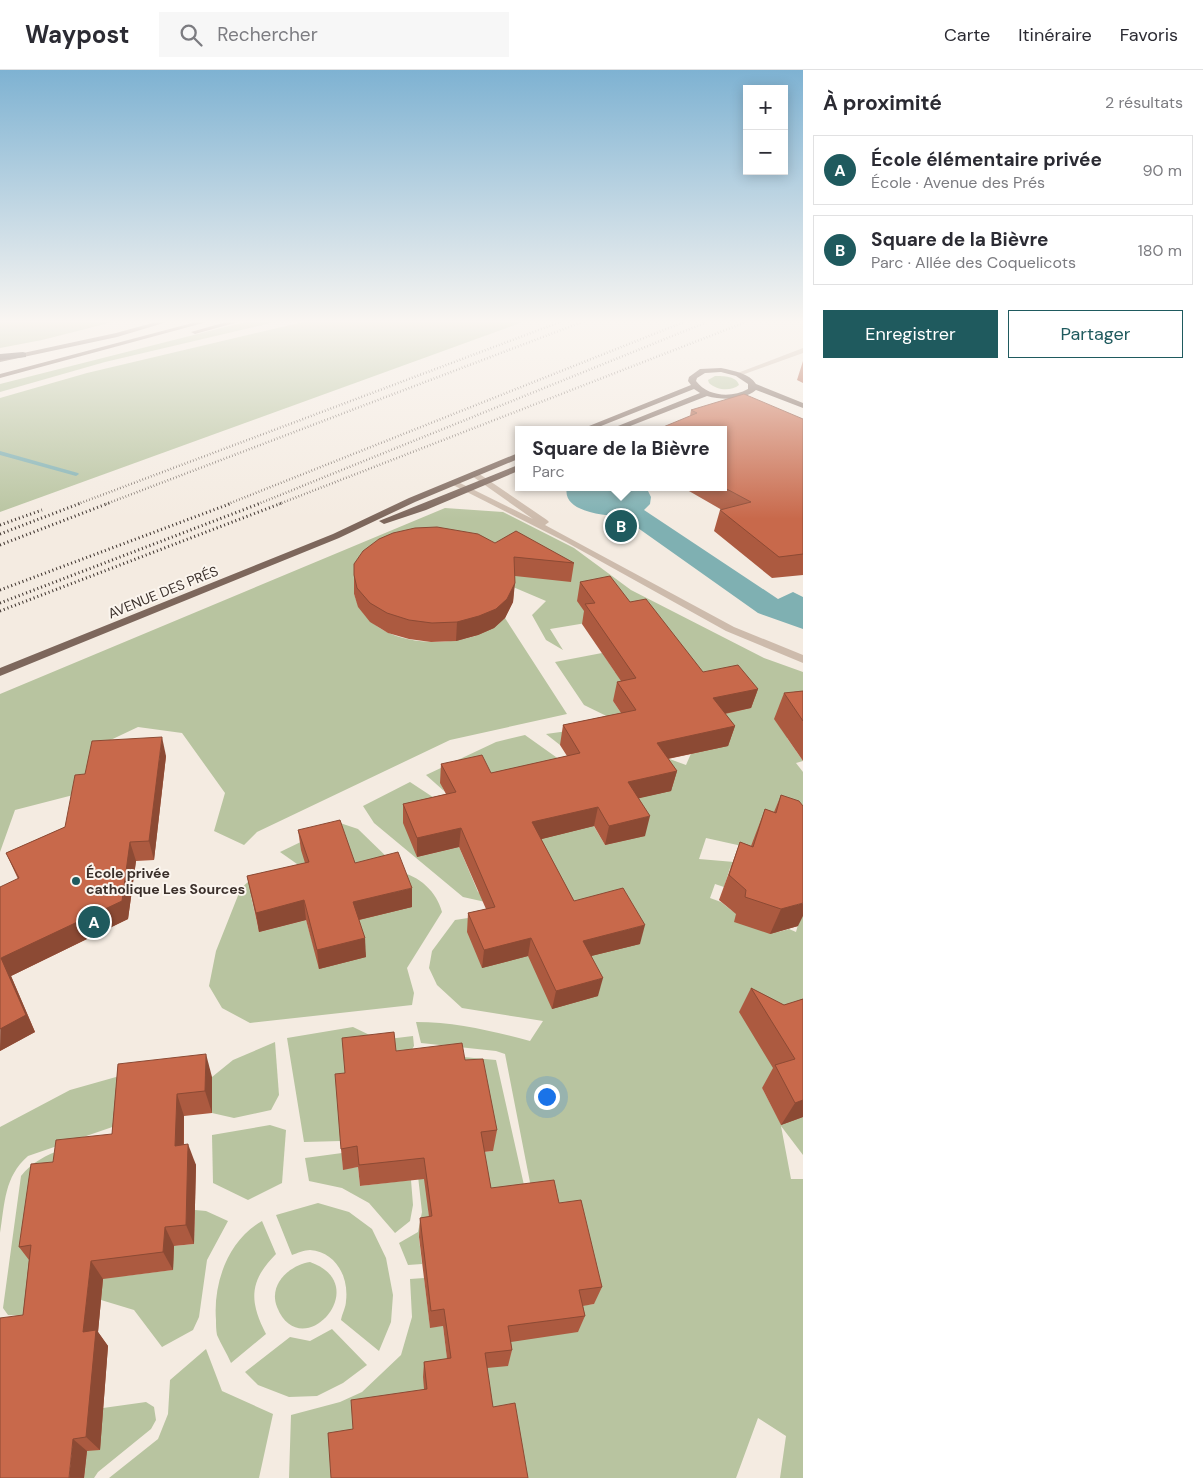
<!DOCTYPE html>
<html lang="fr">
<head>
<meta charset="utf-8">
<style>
	:root { --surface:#fff; --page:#f7f7f7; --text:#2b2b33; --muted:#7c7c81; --line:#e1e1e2; --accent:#1f5a5e }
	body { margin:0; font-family:"DM Sans",sans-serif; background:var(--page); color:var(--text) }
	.controls { position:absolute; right:15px; top:15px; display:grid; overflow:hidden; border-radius:0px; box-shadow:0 2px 12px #0003 }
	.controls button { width:45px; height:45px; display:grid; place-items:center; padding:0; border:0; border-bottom:1px solid var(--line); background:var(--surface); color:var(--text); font:25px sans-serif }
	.you { position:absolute; left:546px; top:1026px; width:18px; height:18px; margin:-12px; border:4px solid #fff; border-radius:50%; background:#1a73e8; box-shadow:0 0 0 8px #1a73e833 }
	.badge { display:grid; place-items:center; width:32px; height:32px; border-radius:50%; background:var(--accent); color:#fff; font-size:16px; font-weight:700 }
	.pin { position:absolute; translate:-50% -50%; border:2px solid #fff; box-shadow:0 1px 5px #0006 }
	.popup { position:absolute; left:515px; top:356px; width:212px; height:65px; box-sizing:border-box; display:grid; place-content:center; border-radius:0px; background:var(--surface); filter:drop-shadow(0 1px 4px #0005); font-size:16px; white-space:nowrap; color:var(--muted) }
	.popup b { font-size:19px; color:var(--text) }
	.popup::after { content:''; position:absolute; left:50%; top:100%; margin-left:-10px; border:10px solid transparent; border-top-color:var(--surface) }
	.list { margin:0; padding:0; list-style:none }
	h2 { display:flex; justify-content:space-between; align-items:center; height:65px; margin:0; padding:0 20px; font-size:21px }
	h2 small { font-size:16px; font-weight:400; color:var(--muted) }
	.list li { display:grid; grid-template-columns:32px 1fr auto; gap:15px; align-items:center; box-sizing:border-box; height:70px; margin:0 10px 10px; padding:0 10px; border:1px solid var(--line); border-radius:0px }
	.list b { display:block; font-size:19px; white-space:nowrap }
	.list p { margin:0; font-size:16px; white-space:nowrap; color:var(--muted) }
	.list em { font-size:16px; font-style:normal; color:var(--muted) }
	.actions { display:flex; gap:10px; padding:15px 20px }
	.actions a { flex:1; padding:11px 0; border:1px solid var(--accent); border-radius:0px; text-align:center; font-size:18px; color:var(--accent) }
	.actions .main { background:var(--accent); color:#fff }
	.icon { flex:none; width:28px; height:28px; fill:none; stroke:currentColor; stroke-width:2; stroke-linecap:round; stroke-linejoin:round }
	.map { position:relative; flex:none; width:803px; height:1408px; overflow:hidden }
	header { display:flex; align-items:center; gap:30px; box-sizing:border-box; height:70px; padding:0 25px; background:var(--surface); border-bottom:1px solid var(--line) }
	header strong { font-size:24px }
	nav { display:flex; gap:28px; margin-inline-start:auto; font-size:18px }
	.search { width:350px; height:45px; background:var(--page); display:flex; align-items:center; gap:12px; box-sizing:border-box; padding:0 18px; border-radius:0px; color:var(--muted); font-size:19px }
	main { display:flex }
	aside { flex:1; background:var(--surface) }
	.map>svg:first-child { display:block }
	.green { fill:#b8c4a0 }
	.water { fill:#7fb0b2 }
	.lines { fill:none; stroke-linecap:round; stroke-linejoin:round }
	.stream { fill:#7fb0b2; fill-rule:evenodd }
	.minor { fill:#cdbbac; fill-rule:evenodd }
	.major { fill:#7d675c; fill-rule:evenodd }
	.highway { fill:#5c4a42; fill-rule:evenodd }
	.rail-far1 { stroke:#3b302b; stroke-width:2.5; stroke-dasharray:0.5 2.5; stroke-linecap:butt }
	.rail { stroke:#3b302b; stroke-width:3; stroke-dasharray:1 3; stroke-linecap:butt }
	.wall { fill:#ac5a40 }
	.shaded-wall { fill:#8c4a34 }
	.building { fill:#c8694b; stroke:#8c4a34 }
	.poi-dot { fill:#1f5a5e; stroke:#fbf5ee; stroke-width:2 }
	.labels { text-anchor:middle; stroke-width:4; stroke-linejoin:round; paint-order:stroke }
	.street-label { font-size:14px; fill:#3b302b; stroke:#fbf5ee }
	.poi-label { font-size:14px; font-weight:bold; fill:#3b302b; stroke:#fbf5ee; text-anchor:start }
</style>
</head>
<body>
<header>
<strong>Waypost</strong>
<div class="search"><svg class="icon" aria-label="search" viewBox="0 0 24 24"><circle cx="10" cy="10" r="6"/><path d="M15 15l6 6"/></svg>Rechercher</div>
<nav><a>Carte</a><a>Itinéraire</a><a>Favoris</a></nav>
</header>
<main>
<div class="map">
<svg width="803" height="1408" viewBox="0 0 803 1408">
	<rect width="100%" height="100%" fill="#f4ebe1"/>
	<g class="green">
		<polygon points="0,252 113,252 42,270 0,278"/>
		<polygon points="245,252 275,252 105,292 0,322 0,314"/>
		<polygon points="303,252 523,252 0,442 0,328 87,303"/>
		<path d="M715 306C724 306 736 306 739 315 730 322 717 320 709 313L708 310Z"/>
		<path d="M445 438 503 442 574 478 631 520 764 588 803 602V646L787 668 803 691 796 693 803 702V740L751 778 706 768 699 789 746 793 730 798 724 817 715 814 710 828 721 832 731 840 778 862 789 859 796 862 801 844 803 845V949L782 1012 762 1018 781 1054 803 1047V1085L781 1056 791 1109H803V1408H780L786 1366 758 1348 736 1408H521L489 1350 481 1299 502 1266 572 1237 594 1234 534 1133 505 984 496 981 421 973 416 952C456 952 492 961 530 971L543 951 462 938 437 915 429 898 432 881 455 850 468 848 503 853 570 849 503 778 582 736 605 775 644 766 607 665 560 675 546 664 597 657 642 679 686 695 707 647 751 638 697 621 592 552 550 559 563 580 546 570 532 545 546 531 513 517 354 524C368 573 433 579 475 566 485 563 496 554 505 548L567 644 450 670 257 762 244 775 214 761 225 723 182 663 138 657 100 675 81 723 15 740 0 782V624Z"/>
		<polygon points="602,583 615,602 642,597 613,631 631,658 584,635 555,592"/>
		<polygon points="525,665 577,702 441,713 444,721 426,705 496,672"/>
		<polygon points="410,712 454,741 417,787 459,777 478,822 517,839 463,827 374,753 363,736"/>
		<polygon points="340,753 358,759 394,794 307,801 280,782"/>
		<path d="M398 802C419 805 437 822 442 842L407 898 414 923 412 935 250 953 222 938 209 916 216 881 241 818 255 806 251 826 259 862 306 850 320 899 354 851Z"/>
		<polygon points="353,957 380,970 413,966 414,976 397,1006 347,1026 341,1071 304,1072 287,968"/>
		<polygon points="275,972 279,1025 271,1040 234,1048 212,1043 212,1007 233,990"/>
		<polygon points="419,983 496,990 528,1133 484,1144 478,1083 493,1081"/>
		<path d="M116 1007 127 1016 124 1053 28 1086C4 1107 5 1133 0 1163V1057L70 1020Z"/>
		<polygon points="270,1055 286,1060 282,1113 248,1130 213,1113 212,1065"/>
		<path d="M113 1066 40 1247 8 1245 3 1238 21 1106C42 1079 81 1075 113 1066Z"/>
		<polygon points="342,1083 343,1099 358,1097 360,1116 411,1110 413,1135 410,1151 395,1163 369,1133 342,1118 309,1111 305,1088"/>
		<polygon points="425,1105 431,1166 419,1168 422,1194 408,1195 399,1173 418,1162 422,1142 418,1106"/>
		<path d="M318 1133 349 1142 372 1159 386 1188 393 1225 391 1252 379 1281 341 1250C342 1244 346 1237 346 1231 349 1207 336 1182 310 1180 305 1180 297 1183 292 1185L276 1145Z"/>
		<polygon points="195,1140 206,1141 228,1151 207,1190 199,1247 193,1260 162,1277 134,1240 101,1230 103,1202 124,1206 172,1200 174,1176 194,1174"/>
		<path d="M262 1151 276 1184C249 1211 249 1231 266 1264L231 1293C227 1284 221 1274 217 1265 216 1260 216 1255 216 1250 213 1213 228 1170 262 1151Z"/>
		<path d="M310 1192C376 1215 301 1297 277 1237 268 1214 290 1195 310 1192Z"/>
		<polygon points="424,1208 430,1257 443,1256 449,1304 427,1340 355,1372 334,1408 289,1408 291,1345 340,1332 362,1322 401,1285 412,1247 410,1209"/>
		<polygon points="332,1259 367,1295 343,1313 317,1326 289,1327 258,1315 245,1302 290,1267 310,1271"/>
		<polygon points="206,1279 222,1321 273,1344 259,1408 109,1408 158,1369 168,1344 170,1310"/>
		<polygon points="146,1332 154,1337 156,1350 151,1359 98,1402 94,1408 84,1408 87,1381 103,1338"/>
	</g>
	<path class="water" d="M567 417H646L651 427 650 434 644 440 778 529 793 522 803 527V559L758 543 621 446C606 446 561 442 567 417Z"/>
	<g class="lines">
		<polygon class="stream" points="0,381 78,403 79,404 76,406 0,385"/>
		<g class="minor">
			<polygon points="803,278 803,283 739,306 735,304"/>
			<polygon points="475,401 547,450 549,452 545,455 734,557 803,585 803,593 726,561 566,472 449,413 450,411 456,411 533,449 472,406 471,404"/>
		</g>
		<g class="major">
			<polygon points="156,252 167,252 117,267 0,292 0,288 116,263"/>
			<polygon points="196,252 207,252 0,308 0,304"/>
			<polygon points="226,252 238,252 195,264 191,262"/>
			<path d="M721 298C734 301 749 303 756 314L803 333V338L756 320C743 331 722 330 707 326L620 360H608L700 323 694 319 591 360H579L691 315 688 311 689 307 700 299ZM721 302 736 306 748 314V319C732 328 708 327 696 311L697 308 705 303Z"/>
			<polygon points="518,383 518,389 415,432 339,468 0,606 0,598 333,464 409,428"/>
			<polygon points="518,395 518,401 426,440 384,454 379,451"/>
		</g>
		<polygon class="highway" points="23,282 26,283 26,287 0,290 0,284"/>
		<g class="rail-far1">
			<polyline points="78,434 560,252"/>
			<polyline points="106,434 582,252"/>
			<polyline points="228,434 684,252"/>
			<polyline points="258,434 707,252"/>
			<polyline points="279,434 746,252"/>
		</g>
		<g class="rail">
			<polyline points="0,455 42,440"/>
			<polyline points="0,464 81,433"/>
			<polyline points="0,475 109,433"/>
			<polyline points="0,520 232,433"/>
			<polyline points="0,533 261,433"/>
			<polyline points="0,541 282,433"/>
		</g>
	</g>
	<g class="wall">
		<polygon points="803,291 803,313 797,310"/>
		<polygon points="691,340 803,349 803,505 772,508 714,461 720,440 722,440 682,417 724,417 690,346"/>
		<polygon points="495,473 574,493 571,512 515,506 513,532 505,548 494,558 478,565 456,571 431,572 409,569 388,563 370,552 358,537 354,524 354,505"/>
		<polygon points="580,512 630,532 703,602 758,619 751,638 725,644 735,656 728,676 668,689 677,701 671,721 638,728 645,766 605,775 594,756 541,769 574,831 640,874 591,886 598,926 552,939 528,886 482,898 467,862 468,843 486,839 459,777 417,787 403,753 403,734 446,724 440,713 441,694 491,703 567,686 560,675 563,655 621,643 613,631 617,612 621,611 582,554 584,541 577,531"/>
		<polygon points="803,621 803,691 774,649 784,623"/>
		<polygon points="166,686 154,790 136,791 128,849 11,906 35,962 0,981 18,809 6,783 65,757"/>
		<polygon points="781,725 798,856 770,864 734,852 736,844 719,830 740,772 751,776 765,739 774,742"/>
		<polygon points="298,760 355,793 412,837 359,850 366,887 319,899 306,850 259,862 247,806 305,793 301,780"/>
		<polygon points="751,918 784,935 803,929 803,1047 781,1055 762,1018 773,998 739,942"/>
		<polygon points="396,981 465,990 497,1060 493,1081 484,1082 491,1118 559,1133 602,1217 594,1234 583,1236 585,1246 578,1262 511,1272 512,1280 508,1296 487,1298 353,1359 424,1319 423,1307 424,1292 447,1289 443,1256 430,1258 419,1167 420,1148 429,1147 424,1109 360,1116 358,1097 343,1100 341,1079"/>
		<polygon points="118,994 212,1007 212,1043 184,1046 184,1075 196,1095 194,1174 174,1176 173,1200 103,1209 98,1262 108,1276 100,1380 87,1381 84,1408 23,1245 29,1190 19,1177 53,1092 112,1064"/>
	</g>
	<g class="shaded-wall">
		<polygon points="515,513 513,532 505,548 494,558 478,565 456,571 457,552"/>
		<polygon points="758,619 751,638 707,647 713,628"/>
		<polygon points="735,656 728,676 652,692 657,673"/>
		<polygon points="162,667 166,686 154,790 149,771"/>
		<polygon points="677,701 671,721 623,732 628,712"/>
		<polygon points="598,737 594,756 530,772 532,752"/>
		<polygon points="650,746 645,766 605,775 609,756"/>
		<polygon points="461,758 459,777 417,787 417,768"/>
		<polygon points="130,772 136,791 128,849 11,906 35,962 0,981 1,888"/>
		<polygon points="412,818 412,837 354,851 353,832"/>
		<polygon points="304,830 306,850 259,862 256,843"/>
		<polygon points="803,833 803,846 798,856 770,864 781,839"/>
		<polygon points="645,855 640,874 579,889 583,871"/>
		<polygon points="365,868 366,887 319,899 317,880"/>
		<polygon points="531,868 528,886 482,898 484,880"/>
		<polygon points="603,908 598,926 552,939 556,921"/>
		<polygon points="206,984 212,1007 212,1043 205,1021"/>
		<polygon points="177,1024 184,1046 183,1097 175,1076"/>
		<polygon points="803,1030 803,1047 781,1055 795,1033"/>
		<polygon points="188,1074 196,1095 194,1174 186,1155"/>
		<polygon points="165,1157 174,1176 173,1200 163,1182"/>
		<polygon points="91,1191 103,1209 98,1262 108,1276 100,1380 86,1367 83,1262"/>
		<polygon points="73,1369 87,1381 84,1408 69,1408"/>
	</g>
	<g class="building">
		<polygon points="744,324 803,349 803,484 779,487 720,440 751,432 723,417 724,360 656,360 697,343 691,340"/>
		<polygon points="437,457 478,464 495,473 516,461 574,493 514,487 515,513 507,529 496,539 479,546 457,552 432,553 409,550 387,543 370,533 357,518 354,505 354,494 363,481 379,469 393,463 415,458"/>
		<polygon points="610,506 630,532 646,529 703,602 738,595 758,619 713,628 735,656 657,673 677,701 628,712 650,746 609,756 598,737 532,752 574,831 623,818 645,855 583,871 603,908 556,921 531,868 484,880 468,843 495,837 461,758 417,768 403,734 456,722 441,694 482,685 491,703 580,683 563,655 636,640 617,612 636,608 585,534 595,533 580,512"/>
		<polygon points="803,621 803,651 784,623"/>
		<polygon points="162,667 149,771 130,772 122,831 1,888 26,945 0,959 0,817 19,808 6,783 65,757 75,705 85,704 92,671"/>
		<polygon points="781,725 799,731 803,736 803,833 781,839 745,827 746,820 729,805 740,772 753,777 765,739 776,743"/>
		<polygon points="340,750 355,793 398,782 412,818 353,832 365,868 317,880 304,830 256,843 247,806 309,792 298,760"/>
		<polygon points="751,918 784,935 803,929 803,1030 795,1033 775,995 795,989"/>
		<polygon points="394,962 396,981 462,973 465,990 483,989 497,1060 481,1062 491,1118 554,1110 559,1133 581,1130 602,1217 579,1220 585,1246 508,1256 512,1280 485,1283 493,1337 515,1333 528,1408 331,1408 328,1363 353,1359 351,1330 427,1319 424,1292 451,1288 444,1239 431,1241 420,1148 432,1146 424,1088 359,1095 357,1076 341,1079 335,1004 345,1003 342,968"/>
		<polygon points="206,984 205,1021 177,1024 175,1076 188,1074 186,1155 165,1157 163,1182 91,1191 83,1262 96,1260 86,1367 73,1369 69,1408 0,1408 0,1248 23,1245 31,1175 19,1177 31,1094 53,1092 56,1070 112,1064 118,994"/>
	</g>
	<linearGradient id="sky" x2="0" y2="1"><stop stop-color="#7eb2d2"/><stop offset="0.56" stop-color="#faf6f2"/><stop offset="1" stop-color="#faf6f2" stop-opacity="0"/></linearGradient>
	<rect width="803" height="449" fill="url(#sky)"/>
	<circle class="poi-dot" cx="76" cy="811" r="5"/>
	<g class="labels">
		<g class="street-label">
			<text transform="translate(163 522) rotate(-22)" y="5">AVENUE DES PRÉS</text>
		</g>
		<g class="poi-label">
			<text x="86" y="808">École privée<tspan x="86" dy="16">catholique Les Sources</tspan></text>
		</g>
	</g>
</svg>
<div class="controls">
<button>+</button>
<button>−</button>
</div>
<div class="you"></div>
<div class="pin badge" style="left:94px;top:852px">A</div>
<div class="pin badge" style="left:621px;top:456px">B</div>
<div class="popup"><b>Square de la Bièvre</b>Parc</div>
</div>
<aside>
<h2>À proximité<small>2 résultats</small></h2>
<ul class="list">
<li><span class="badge">A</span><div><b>École élémentaire privée</b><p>École · Avenue des Prés</p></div><em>90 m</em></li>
<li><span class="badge">B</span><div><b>Square de la Bièvre</b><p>Parc · Allée des Coquelicots</p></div><em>180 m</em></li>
</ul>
<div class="actions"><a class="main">Enregistrer</a><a>Partager</a></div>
</aside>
</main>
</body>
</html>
